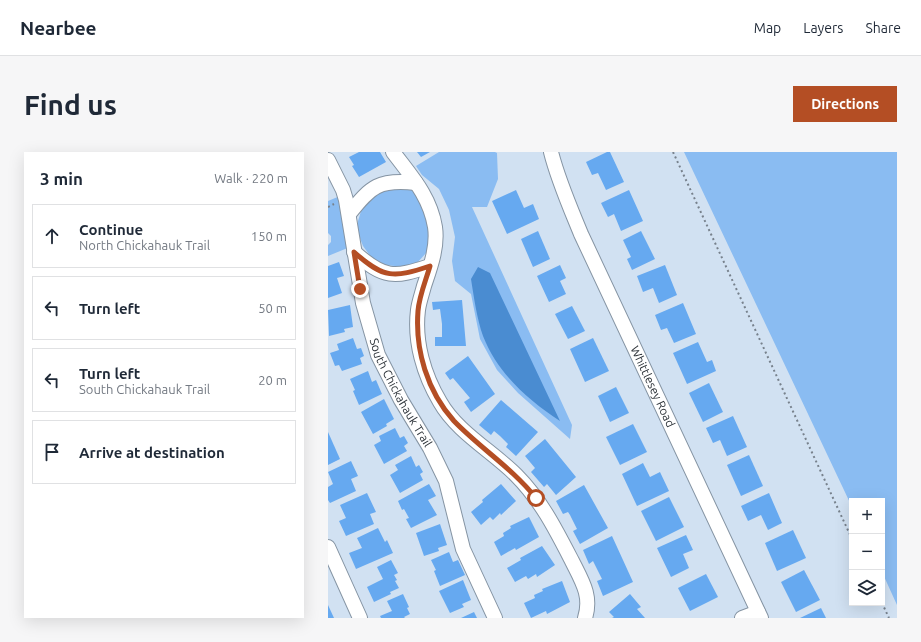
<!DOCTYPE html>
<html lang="en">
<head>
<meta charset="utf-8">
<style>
	:root { --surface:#fff; --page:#f6f6f7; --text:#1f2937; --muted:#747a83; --line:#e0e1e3; --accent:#b44e24 }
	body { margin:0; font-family:Ubuntu,sans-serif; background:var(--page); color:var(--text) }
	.controls { position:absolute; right:12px; bottom:12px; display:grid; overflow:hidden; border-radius:0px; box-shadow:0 4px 16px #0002 }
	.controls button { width:36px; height:36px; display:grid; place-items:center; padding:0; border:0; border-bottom:1px solid var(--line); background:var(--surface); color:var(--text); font:20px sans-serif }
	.stop { position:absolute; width:12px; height:12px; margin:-9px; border:3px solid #b44e24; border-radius:50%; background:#fff }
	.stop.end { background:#b44e24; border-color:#fff; box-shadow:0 1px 4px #0008 }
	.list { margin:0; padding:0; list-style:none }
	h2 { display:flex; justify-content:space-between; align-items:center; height:52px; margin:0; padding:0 16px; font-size:17px }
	h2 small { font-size:13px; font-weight:400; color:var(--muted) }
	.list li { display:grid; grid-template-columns:26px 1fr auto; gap:12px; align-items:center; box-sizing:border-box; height:64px; margin:0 8px 8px; padding:0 8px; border:1px solid var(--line); border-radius:0px }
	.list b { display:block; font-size:15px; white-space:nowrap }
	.list p { margin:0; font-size:13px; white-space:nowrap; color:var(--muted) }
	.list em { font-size:13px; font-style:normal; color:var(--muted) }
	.icon { flex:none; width:22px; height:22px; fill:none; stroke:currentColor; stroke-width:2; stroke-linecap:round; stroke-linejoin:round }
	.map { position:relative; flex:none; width:569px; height:466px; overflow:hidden; border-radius:0px }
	header { display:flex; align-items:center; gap:24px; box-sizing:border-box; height:56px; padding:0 20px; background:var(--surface); border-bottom:1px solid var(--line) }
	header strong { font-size:19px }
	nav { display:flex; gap:22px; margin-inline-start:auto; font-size:14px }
	.intro { display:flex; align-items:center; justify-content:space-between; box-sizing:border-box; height:96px; padding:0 24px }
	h1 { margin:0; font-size:28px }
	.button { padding:10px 18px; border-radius:0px; background:var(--accent); color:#fff; font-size:14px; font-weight:700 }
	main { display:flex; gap:24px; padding:0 24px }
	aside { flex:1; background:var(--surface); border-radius:0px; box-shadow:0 4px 16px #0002 }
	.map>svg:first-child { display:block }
	.green { fill:#8abcf2 }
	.water { fill:#4a8cd1 }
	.building { fill:#66a9f0 }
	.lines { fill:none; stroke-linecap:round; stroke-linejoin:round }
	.minor-casing { stroke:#8594a3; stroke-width:16 }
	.path { stroke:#77818c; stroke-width:2; stroke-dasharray:2 3; stroke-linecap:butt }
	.minor { stroke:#fff; stroke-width:14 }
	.route { stroke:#b44e24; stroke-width:5 }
	.labels { text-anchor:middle; stroke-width:3; stroke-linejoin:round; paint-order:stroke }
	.street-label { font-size:12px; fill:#2d3339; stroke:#d1e1f2 }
</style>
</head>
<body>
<header>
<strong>Nearbee</strong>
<nav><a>Map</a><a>Layers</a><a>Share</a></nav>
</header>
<div class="intro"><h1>Find us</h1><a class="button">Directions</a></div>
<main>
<aside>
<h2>3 min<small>Walk · 220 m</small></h2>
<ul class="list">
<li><svg class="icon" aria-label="ahead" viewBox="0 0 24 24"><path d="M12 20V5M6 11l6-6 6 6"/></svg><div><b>Continue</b><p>North Chickahauk Trail</p></div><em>150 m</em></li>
<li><svg class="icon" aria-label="left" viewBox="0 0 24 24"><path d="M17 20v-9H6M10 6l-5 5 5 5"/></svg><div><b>Turn left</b></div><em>50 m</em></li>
<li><svg class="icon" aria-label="left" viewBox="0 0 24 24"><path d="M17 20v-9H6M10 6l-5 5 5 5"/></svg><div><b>Turn left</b><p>South Chickahauk Trail</p></div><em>20 m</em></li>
<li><svg class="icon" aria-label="arrive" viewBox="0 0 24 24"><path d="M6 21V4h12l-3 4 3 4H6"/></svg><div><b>Arrive at destination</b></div></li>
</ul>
</aside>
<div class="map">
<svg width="569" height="466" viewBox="0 0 569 466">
	<rect width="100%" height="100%" fill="#d1e1f2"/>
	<g class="green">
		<polygon points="111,0 167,0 169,1 170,27 159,55 144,55 244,273 242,287 190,241 169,218 152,187 143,142 127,129 124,109 127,85 121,58 111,37 94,23 88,14"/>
		<polygon points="356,0 569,0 569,453 554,420 554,349 524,349 524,355"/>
		<polygon points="77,34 86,38 98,59 102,88 99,100 89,111 78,115 56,113 43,105 35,94 30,81 30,69 34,56 49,39"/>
		<polygon points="12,44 22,95 0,104 0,93 3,90 3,84 0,81 0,49"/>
	</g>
	<path class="water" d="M150 115 162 121 232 269C200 248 170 222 155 184 149 167 146 146 143 127Z"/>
	<g class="building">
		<polygon points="31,0 52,0 58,10 31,25 24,14 26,13 21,5"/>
		<polygon points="89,0 102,0 93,5"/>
		<polygon points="279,0 282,0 296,30 278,38 270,21 264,23 258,10"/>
		<polygon points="188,38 196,56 205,52 211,67 179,82 164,49"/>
		<polygon points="301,38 315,69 293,79 286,62 280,65 273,51"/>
		<polygon points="210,79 222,107 205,115 193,87"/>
		<polygon points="313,79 327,107 304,118 299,107 303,105 295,88"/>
		<polygon points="11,110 16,124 9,126 14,141 0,146 0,114"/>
		<polygon points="232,113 238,126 232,129 238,142 221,150 209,124"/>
		<polygon points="337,113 349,143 331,151 325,136 315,140 309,124"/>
		<polygon points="134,148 138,194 107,194 107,185 114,185 114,172 112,157 105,158 104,150"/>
		<polygon points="355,151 368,182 346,191 339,176 333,178 327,163"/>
		<polygon points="22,153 25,175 16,177 17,180 1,184 0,158"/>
		<polygon points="244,154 257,179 240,187 227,162"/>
		<polygon points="25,186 29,197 33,196 36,204 32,206 34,212 14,219 11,213 7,214 2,201 11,198 9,192"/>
		<polygon points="265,186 281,219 257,230 242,197"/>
		<polygon points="370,190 379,210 384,208 388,219 359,232 345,201"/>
		<polygon points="140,204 167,242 143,260 136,250 142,246 125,226 122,228 117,221"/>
		<polygon points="40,219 44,230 48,228 54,242 31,253 25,239 27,238 22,227"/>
		<polygon points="381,231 395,260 375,270 361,241"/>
		<polygon points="288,235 301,261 282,270 270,244"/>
		<polygon points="56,247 66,267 58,272 59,274 45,282 33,260"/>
		<polygon points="173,248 210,280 188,304 178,295 180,292 172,284 166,279 163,283 151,273"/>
		<polygon points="405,264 419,295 399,304 392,288 385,291 378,276"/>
		<polygon points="305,272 319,300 292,313 278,285"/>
		<polygon points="67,276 72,286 76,284 80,291 76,294 79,299 56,312 46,293 53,289 51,284"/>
		<polygon points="0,280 12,307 0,313"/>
		<polygon points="217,287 248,325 228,343 219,332 216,335 203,320 207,316 197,304"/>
		<polygon points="421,303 435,334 413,344 399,313"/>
		<polygon points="83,304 88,315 91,313 95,320 92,322 95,328 72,341 62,323 70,318 67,313"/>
		<polygon points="23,309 30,324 23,327 28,339 2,351 0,348 0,335 5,332 0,320"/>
		<polygon points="315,311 322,325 332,320 341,339 309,354 294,322"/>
		<polygon points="101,332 108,344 100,348 109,363 83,376 78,367 81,366 76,357 74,358 70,349"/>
		<polygon points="173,332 188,349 173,363 172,361 165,368 162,365 153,373 143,360 155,350 154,348"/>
		<polygon points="256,333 280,376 252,392 245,379 249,377 242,363 240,360 235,362 228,349"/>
		<polygon points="39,341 48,360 42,362 46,372 18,384 11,369 18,366 12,353"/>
		<polygon points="441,341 454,371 440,378 433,363 420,369 413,354"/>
		<polygon points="341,345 356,375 328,389 313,359"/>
		<polygon points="201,365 211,385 188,398 187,396 173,404 166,390 176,384 175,381 183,376 182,374"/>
		<polygon points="112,372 119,393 110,396 111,399 96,404 88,381"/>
		<polygon points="50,376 57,390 59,388 65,401 28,417 21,401 34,396 29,386"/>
		<polygon points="465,378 478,406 449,419 437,391"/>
		<polygon points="358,383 365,398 355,402 361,416 343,425 329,396"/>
		<polygon points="284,384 305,430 275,444 269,429 274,427 265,409 261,412 255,398"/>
		<polygon points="214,394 227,413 209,425 208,422 200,427 198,424 187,430 179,416 193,408 192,406"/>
		<polygon points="121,400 125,410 130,408 137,423 112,434 106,419 108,418 103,408"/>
		<polygon points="63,408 70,421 66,423 69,428 67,429 71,436 62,440 63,442 46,450 39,435 55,427 49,415"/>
		<polygon points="476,418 492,448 468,460 453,430"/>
		<polygon points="378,422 390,445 362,459 350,436"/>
		<polygon points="135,428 143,448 134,452 136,455 122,461 111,439"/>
		<polygon points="234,429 242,450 219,462 218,459 203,466 196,451 207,446 206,443 215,439 214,437"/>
		<polygon points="75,442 81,455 79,456 82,462 76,465 77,466 53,466 52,464 64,459 59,449"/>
		<polygon points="302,442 313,455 309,457 317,466 284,466 286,465 281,460"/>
		<polygon points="0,453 6,466 0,466"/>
		<polygon points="493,456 498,466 472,466"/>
		<polygon points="146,460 149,466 133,466"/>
	</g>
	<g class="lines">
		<defs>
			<g id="minor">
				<path d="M65 0C83 24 102 44 107 75 110 95 102 116 96 134 94 142 91 150 90 158 86 190 96 223 112 250 129 280 164 299 188 323 213 348 228 378 244 409 254 429 264 444 257 466"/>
				<path id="s1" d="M223 0C230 28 242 55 253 82L433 466"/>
				<path id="s2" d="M0 8 15 38 18 48 35 151 50 203 73 248 102 296 118 329 135 397 167 466"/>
				<path d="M21 62C43 34 51 27 88 31"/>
				<path d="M26 100C56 127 66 126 102 114"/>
				<polyline points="0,395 32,466"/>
				<polyline points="414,466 430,460"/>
			</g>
		</defs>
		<use href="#minor" class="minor-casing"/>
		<g class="path">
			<polyline points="345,0 524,387"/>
			<polyline points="0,55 6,52"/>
			<polyline points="554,451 561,466"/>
		</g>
		<use href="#minor" class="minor"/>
	</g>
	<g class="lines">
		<path class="route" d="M32 137 26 100C56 127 66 126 102 114 98 128 91 144 90 159 87 198 99 239 126 269 152 296 184 316 208 346"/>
	</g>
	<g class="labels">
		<g class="street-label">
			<text dy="4" stroke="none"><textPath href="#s1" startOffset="256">Whittlesey Road</textPath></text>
			<text dy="4" stroke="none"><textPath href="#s2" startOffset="246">South Chickahauk Trail</textPath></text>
		</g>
	</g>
</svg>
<div class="controls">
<button>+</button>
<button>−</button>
<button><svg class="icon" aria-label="layers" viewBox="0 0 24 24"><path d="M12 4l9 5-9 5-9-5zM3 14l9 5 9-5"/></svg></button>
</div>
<div class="stop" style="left:208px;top:346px"></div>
<div class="stop end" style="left:32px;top:137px"></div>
</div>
</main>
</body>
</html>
